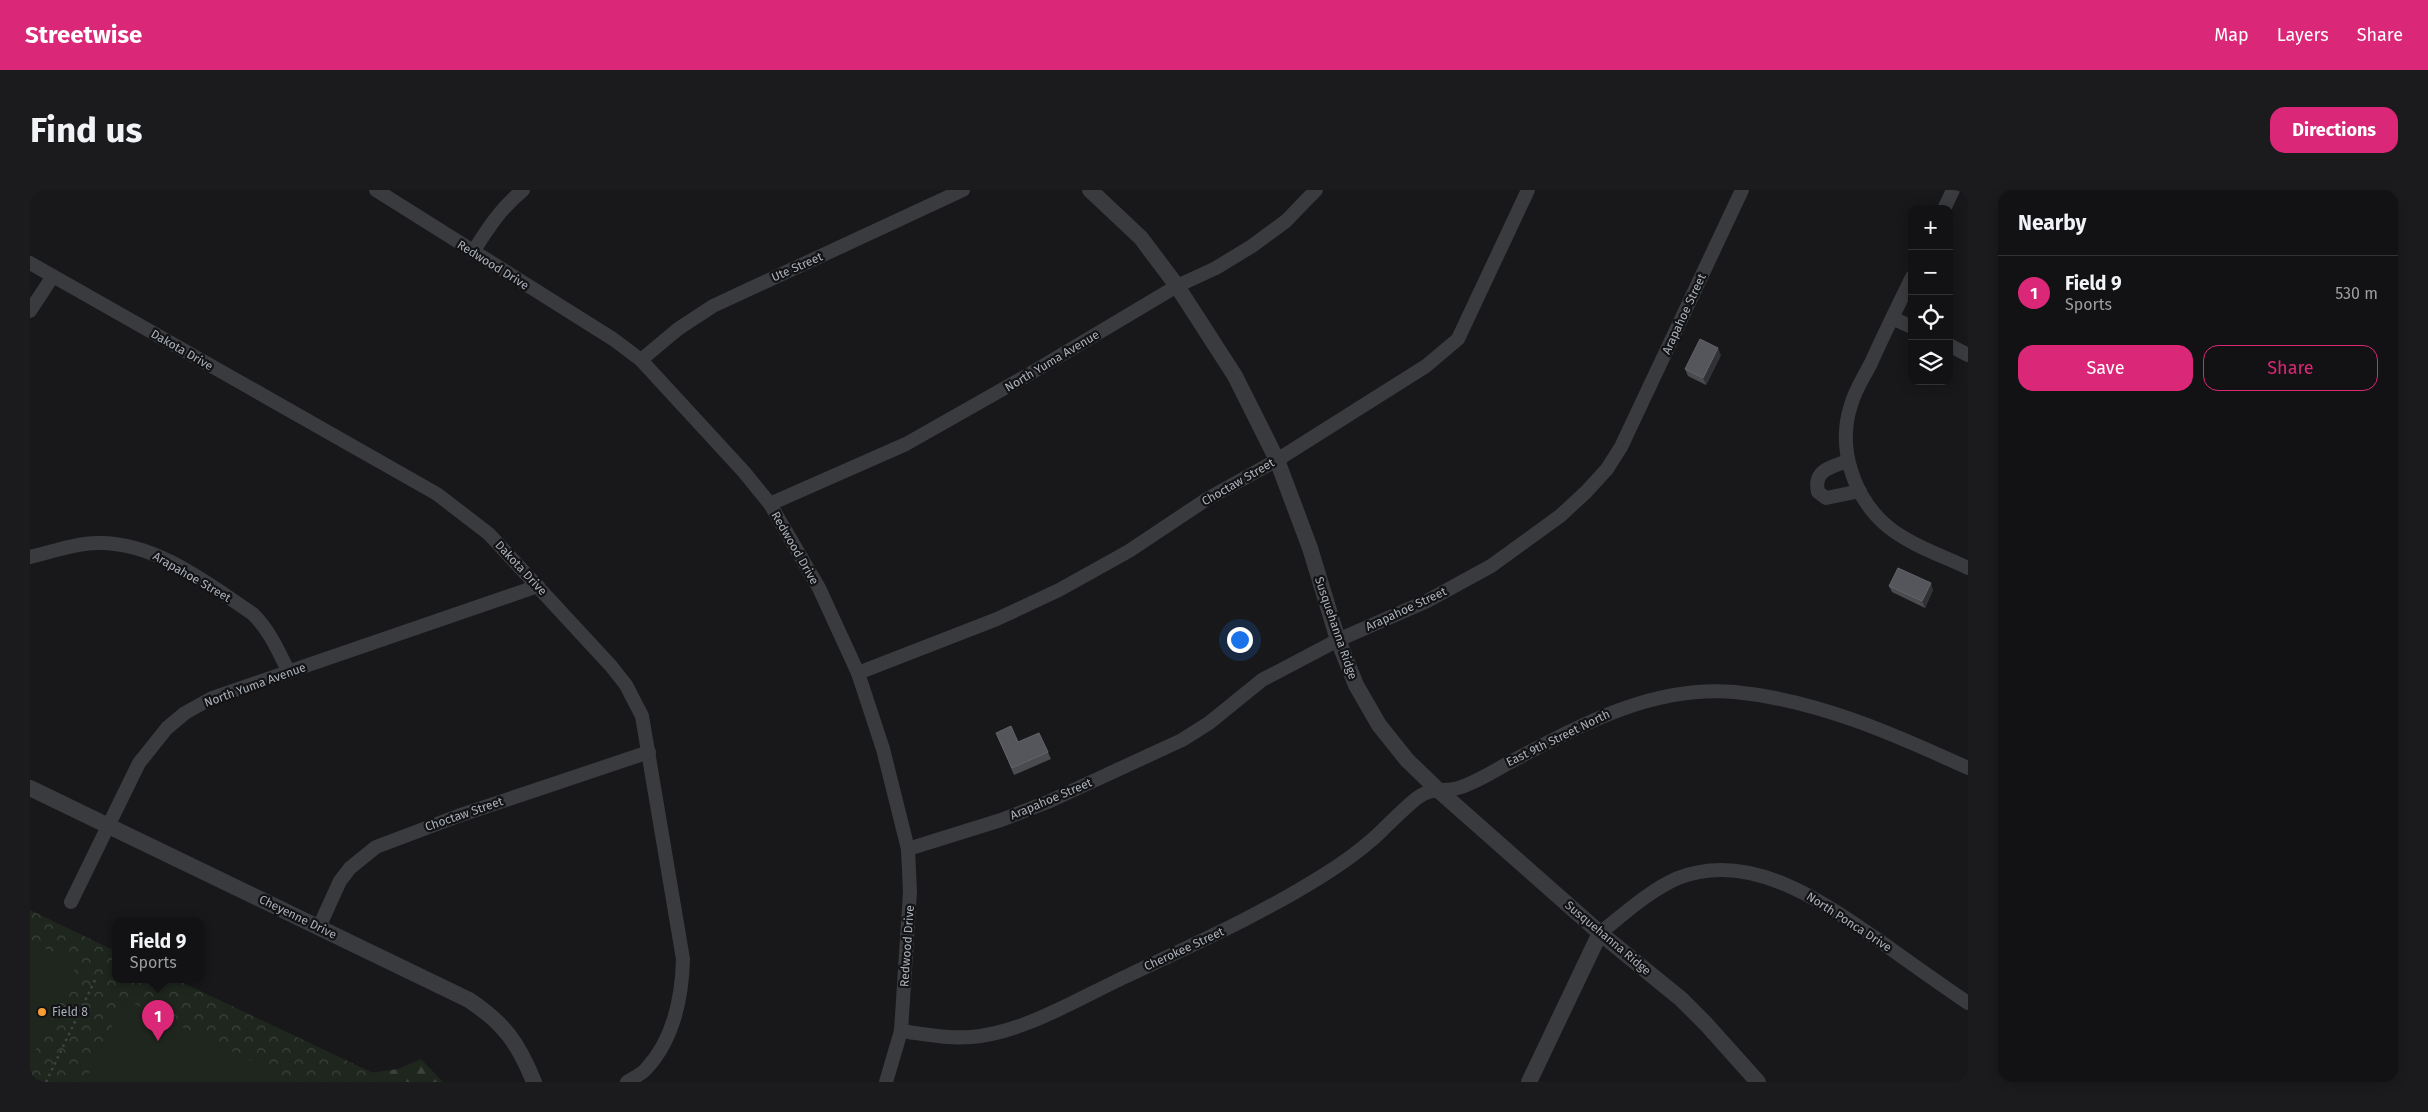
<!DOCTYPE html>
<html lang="en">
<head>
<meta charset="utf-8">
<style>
	:root { --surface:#121214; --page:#1b1b1d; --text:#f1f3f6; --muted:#9c9ea0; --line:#313234; --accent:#db2777 }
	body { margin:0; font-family:"Fira Sans",sans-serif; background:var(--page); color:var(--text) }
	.controls { position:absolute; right:15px; top:15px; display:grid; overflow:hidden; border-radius:10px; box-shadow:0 2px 12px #0003 }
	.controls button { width:45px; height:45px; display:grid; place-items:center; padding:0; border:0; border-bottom:1px solid var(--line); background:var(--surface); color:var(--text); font:25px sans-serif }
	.you { position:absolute; left:1209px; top:449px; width:18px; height:18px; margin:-12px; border:4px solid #fff; border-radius:50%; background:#1a73e8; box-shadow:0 0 0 8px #1a73e833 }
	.badge { display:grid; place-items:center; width:32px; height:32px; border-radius:50%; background:var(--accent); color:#fff; font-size:16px; font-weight:700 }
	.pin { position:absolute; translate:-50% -41px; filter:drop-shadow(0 1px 2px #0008) }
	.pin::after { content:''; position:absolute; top:26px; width:18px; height:15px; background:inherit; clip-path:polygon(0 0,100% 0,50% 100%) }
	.popup { position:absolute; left:82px; top:728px; width:92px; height:65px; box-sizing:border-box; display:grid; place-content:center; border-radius:10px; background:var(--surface); filter:drop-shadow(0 1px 4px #0005); font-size:16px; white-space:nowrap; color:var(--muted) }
	.popup b { font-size:19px; color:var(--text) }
	.popup::after { content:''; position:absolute; left:50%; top:100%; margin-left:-10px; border:10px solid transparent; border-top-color:var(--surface) }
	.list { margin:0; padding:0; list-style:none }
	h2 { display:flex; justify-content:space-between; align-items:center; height:65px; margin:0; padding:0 20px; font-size:21px }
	h2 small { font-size:16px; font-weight:400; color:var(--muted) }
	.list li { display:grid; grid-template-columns:32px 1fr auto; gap:15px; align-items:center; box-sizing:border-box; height:75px; padding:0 20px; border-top:1px solid var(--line) }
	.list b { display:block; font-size:19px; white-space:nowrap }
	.list p { margin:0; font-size:16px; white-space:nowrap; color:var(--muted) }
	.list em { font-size:16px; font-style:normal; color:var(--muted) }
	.actions { display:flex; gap:10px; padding:15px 20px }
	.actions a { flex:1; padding:11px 0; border:1px solid var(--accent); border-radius:15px; text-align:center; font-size:18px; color:var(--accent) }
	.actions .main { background:var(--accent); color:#fff }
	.icon { flex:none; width:28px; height:28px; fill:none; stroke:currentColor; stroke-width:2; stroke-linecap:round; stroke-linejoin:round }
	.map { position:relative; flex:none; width:1938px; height:892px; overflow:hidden; border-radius:15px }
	header { display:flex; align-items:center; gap:30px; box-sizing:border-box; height:70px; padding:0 25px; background:var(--accent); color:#fff }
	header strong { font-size:24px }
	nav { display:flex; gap:28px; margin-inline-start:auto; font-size:18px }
	.intro { display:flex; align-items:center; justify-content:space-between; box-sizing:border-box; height:120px; padding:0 30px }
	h1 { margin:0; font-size:35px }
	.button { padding:12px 22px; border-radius:15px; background:var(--accent); color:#fff; font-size:18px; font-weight:700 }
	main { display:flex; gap:30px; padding:0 30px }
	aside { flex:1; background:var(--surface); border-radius:15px; box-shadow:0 2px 12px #0003 }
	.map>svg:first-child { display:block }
	.forest { fill:url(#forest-firs) }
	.park { fill:url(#park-crowns) }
	.pitch { fill:#1e261e }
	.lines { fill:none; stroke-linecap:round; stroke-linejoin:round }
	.path { stroke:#3f4246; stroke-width:2.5; stroke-dasharray:2.5 4; stroke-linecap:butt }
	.minor { stroke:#393b3f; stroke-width:14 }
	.tertiary { stroke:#393b3f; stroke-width:16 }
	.wall { fill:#494b4f }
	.shaded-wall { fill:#313235 }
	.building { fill:#54565b; stroke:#61646a }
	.poi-dot { fill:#f89d33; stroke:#131315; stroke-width:2 }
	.labels { text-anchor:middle; stroke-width:4.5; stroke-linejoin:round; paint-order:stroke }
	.street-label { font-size:12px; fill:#aab1ba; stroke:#131315 }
	.poi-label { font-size:12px; fill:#aab1ba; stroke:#131315; text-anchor:start }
</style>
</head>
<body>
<header>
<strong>Streetwise</strong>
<nav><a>Map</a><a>Layers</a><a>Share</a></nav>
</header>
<div class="intro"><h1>Find us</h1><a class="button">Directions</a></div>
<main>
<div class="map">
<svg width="1938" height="892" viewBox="0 0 1938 892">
	<defs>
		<pattern id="forest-firs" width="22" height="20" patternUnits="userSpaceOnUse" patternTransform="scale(1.25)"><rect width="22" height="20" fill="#1e261e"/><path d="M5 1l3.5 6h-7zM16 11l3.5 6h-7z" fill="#3c433d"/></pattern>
		<pattern id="park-crowns" width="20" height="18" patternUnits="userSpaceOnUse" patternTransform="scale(1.25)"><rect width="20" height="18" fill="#1e261e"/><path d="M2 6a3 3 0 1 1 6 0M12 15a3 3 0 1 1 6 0" fill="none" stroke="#3c433d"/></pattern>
	</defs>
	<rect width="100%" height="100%" fill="#18181a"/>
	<polygon class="forest" points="391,869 413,892 325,892 332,884 368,879"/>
	<polygon class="park" points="0,720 85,761 86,790 147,790 362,892 0,892"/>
	<g class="pitch">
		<polygon points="0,751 47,774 0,871"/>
		<polygon points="95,809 265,892 55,892"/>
	</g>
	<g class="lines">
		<polyline class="path" points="16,892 66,788"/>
		<g class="minor">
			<polyline points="346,0 583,149 611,170 714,282 740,314 789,398 828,483 853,559 878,659 880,702 871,841 856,892"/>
			<polyline points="1914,19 1923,0"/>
			<path d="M443 62C458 38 471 18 493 0"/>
			<path d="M0 73 407 304 459 344 581 476 596 495 612 526 653 769C652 808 644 849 616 879 612 884 603 888 597 892"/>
			<path d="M1882 87C1868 116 1854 144 1841 173 1834 187 1825 200 1821 215 1807 257 1823 307 1857 336 1880 355 1911 365 1938 378"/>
			<polyline points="0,121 23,86"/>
			<polyline points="1862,128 1882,137"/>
			<polyline points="1919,155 1938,165"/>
			<polyline points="611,170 648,139 683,116 933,0"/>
			<path d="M1818 271C1801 277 1783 280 1788 302L1796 308 1830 301"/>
			<polyline points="740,314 876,254 996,186 1147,96 1186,78 1222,56 1256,31 1286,0"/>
			<path d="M0 367C21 362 46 353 68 353 125 352 177 393 223 424 240 441 248 461 259 482"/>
			<polyline points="828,483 967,429 1029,400 1099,361 1177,309 1247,270 1396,176 1428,149 1498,0"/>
			<polyline points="878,659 971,630 1020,611 1152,550 1179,533 1232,490 1308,450 1397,411 1461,376 1530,326 1556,302 1577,279 1591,257 1712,0"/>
			<polyline points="41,712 109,573 137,538 155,523 182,508 508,396"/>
			<polyline points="289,737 310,691 320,678 346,657 428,626 619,562"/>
			<path d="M1570 743C1594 724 1620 700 1648 688 1722 659 1796 714 1854 754 1882 774 1910 794 1938 813"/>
			<path d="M871 841C894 844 918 849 941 847 994 843 1051 807 1099 785 1164 754 1230 725 1292 686 1310 675 1328 662 1344 648 1358 635 1372 620 1387 608 1403 596 1415 603 1431 597 1449 591 1467 579 1484 570 1553 534 1623 495 1705 502 1787 510 1864 544 1938 578"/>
		</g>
		<g class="tertiary">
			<polyline points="1060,0 1111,48 1147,96 1205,186 1247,270 1280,358 1308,450 1326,495 1349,535 1377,570 1407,599 1570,743 1651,809 1676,834 1728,892"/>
			<path d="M0 598 439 810C475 834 488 853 504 892"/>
			<polyline points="1499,892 1570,743"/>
		</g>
	</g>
	<g class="wall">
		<polygon points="1691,165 1676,195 1658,186 1655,179"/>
		<polygon points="1859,396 1903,400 1895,418 1862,402"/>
		<polygon points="966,543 988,552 1018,562 1021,569 984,585"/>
	</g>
	<g class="shaded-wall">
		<polygon points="1688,158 1691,165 1676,195 1673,188"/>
		<polygon points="1901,393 1903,400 1895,418 1892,411"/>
	</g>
	<g class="building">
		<polygon points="1670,149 1688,158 1673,188 1655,179"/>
		<polygon points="1868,378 1901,393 1892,411 1859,396"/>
		<polygon points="981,536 988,552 1009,543 1018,562 982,578 966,543"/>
	</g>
	<circle class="poi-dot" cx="12" cy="822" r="5"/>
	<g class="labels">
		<g class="street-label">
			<text transform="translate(463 75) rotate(32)" y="4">Redwood Drive</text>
			<text transform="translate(767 77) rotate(-24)" y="4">Ute Street</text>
			<text transform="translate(1654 124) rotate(-65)" y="4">Arapahoe Street</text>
			<text transform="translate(152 160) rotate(30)" y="4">Dakota Drive</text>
			<text transform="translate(1022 171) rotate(-31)" y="4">North Yuma Avenue</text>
			<text transform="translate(1208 292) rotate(-30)" y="4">Choctaw Street</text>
			<text transform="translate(765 358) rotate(60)" y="4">Redwood Drive</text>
			<text transform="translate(491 378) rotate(47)" y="4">Dakota Drive</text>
			<text transform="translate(162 387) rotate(30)" y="4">Arapahoe Street</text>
			<text transform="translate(1376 419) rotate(-25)" y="4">Arapahoe Street</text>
			<text transform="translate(1306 438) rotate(71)" y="4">Susquehanna Ridge</text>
			<text transform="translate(225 495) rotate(-20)" y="4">North Yuma Avenue</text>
			<text transform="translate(1528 548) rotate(-26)" y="4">East 9th Street North</text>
			<text transform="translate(1021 609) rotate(-23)" y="4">Arapahoe Street</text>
			<text transform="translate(434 624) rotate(-19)" y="4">Choctaw Street</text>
			<text transform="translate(268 727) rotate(26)" y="4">Cheyenne Drive</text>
			<text transform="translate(1819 732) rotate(33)" y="4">North Ponca Drive</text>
			<text transform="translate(1578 748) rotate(40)" y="4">Susquehanna Ridge</text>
			<text transform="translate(877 756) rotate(-86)" y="4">Redwood Drive</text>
			<text transform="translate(1154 759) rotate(-25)" y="4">Cherokee Street</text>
		</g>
		<g class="poi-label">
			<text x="22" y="826">Field 8</text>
		</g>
	</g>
</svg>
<div class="controls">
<button>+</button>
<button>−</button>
<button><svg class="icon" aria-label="locate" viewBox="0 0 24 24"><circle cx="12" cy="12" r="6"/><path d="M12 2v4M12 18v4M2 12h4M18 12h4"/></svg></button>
<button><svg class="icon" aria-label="layers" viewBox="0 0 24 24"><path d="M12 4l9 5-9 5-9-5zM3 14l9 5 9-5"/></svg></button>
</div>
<div class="you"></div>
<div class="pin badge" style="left:128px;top:851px">1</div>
<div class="popup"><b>Field 9</b>Sports</div>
</div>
<aside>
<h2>Nearby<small></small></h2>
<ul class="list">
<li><span class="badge">1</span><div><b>Field 9</b><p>Sports</p></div><em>530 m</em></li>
</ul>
<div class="actions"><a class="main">Save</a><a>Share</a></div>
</aside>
</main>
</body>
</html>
